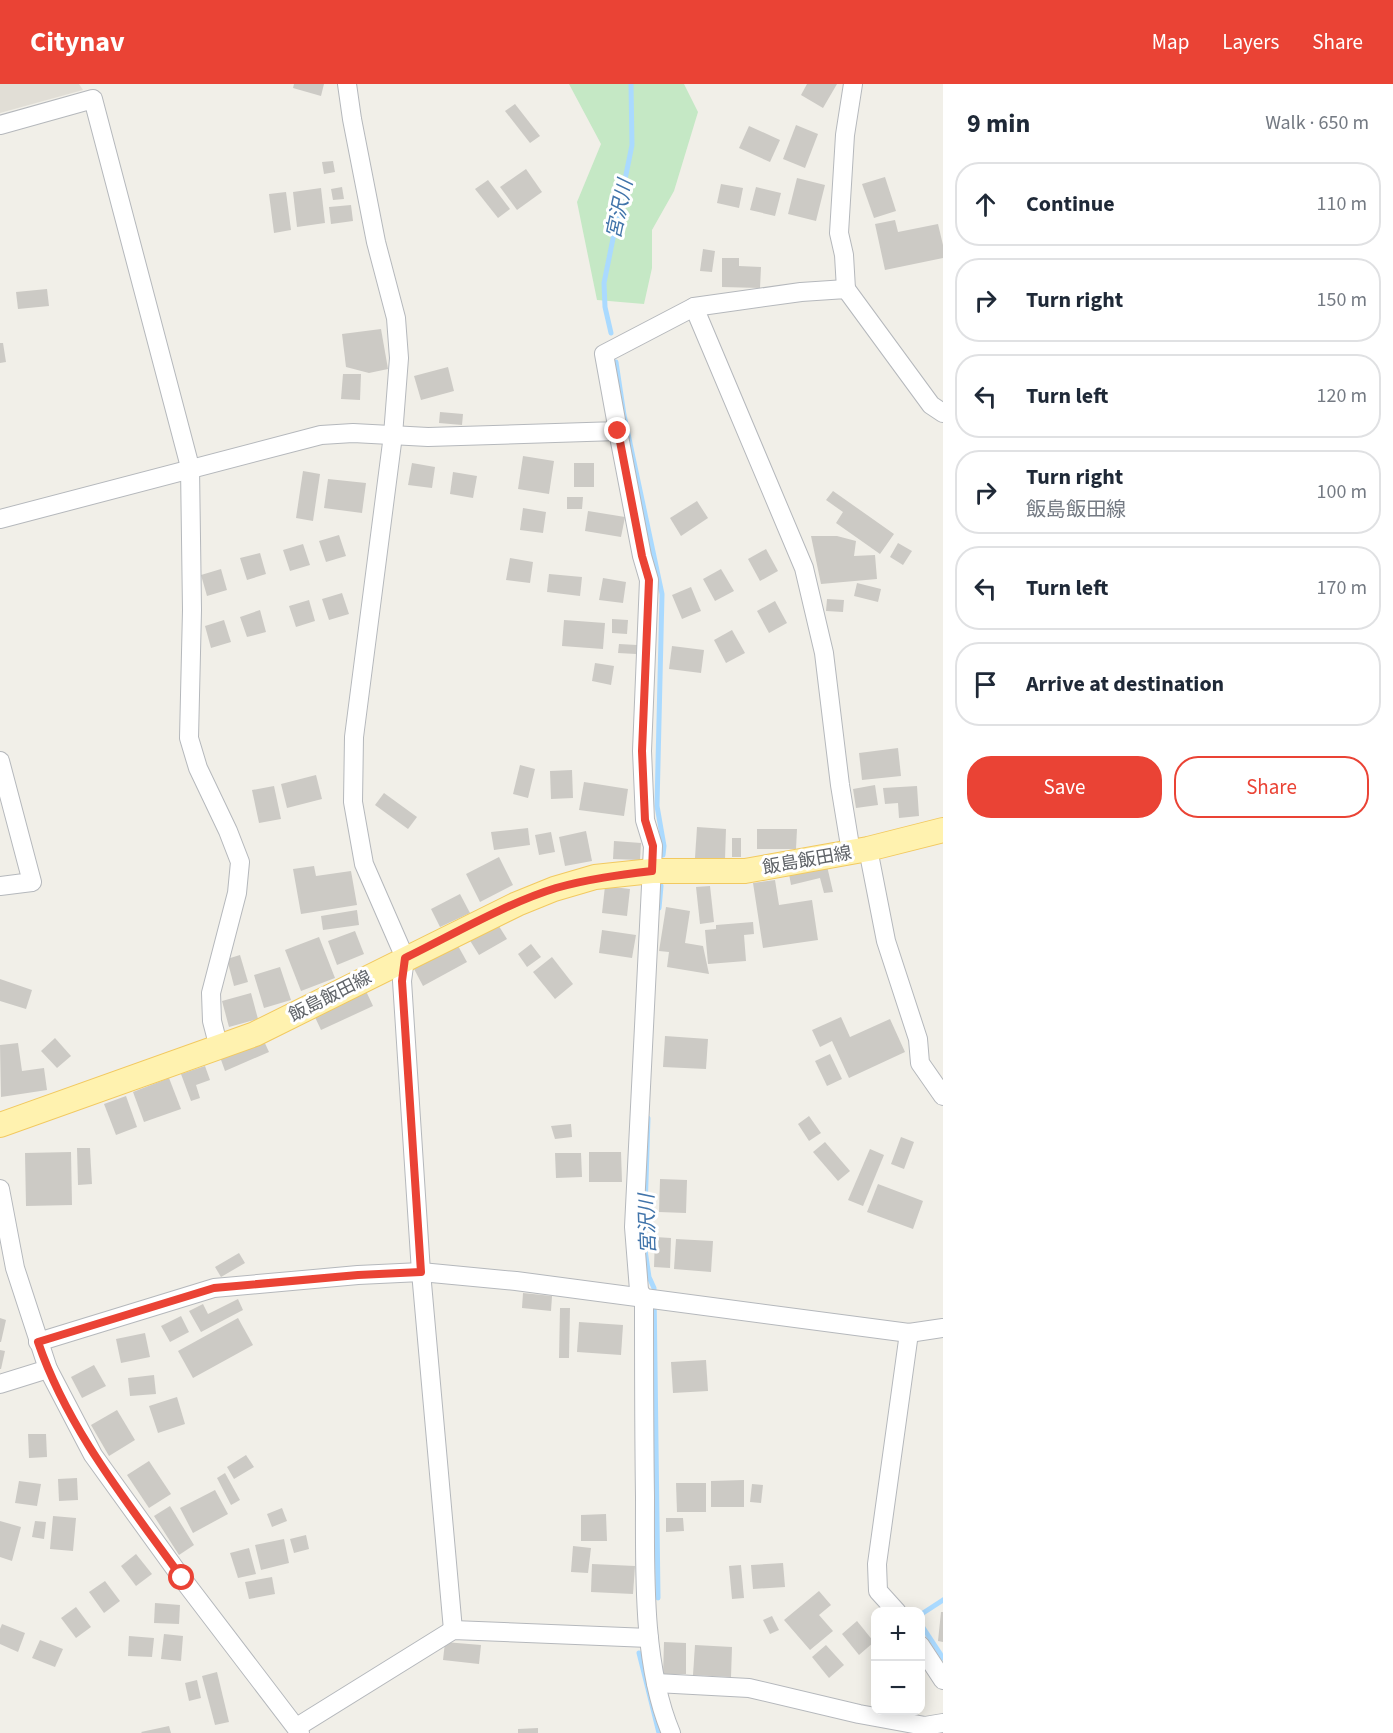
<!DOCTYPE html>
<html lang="en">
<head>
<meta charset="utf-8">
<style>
	:root { --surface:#fff; --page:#f6f6f7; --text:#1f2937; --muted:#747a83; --line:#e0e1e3; --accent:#ea4335 }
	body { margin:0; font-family:"Source Sans 3","Noto Sans JP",sans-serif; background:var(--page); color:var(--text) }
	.controls { position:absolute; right:18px; bottom:18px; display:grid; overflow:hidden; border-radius:12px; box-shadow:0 3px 15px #0003 }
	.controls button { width:54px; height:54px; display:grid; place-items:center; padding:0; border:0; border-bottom:2px solid var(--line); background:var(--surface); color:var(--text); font:30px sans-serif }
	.stop { position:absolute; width:18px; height:18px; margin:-14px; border:4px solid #ea4335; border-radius:50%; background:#fff }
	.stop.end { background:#ea4335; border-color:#fff; box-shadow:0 2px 6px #0008 }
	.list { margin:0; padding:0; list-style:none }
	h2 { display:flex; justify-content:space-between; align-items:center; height:78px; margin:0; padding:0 24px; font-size:26px }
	h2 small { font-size:20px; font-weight:400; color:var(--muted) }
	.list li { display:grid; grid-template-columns:39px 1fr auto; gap:18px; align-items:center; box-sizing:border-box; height:84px; margin:0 12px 12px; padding:0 12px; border:2px solid var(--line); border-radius:24px }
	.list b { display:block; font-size:22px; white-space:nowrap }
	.list p { margin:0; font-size:20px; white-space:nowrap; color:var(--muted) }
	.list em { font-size:20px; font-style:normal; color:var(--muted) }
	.actions { display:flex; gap:12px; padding:18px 24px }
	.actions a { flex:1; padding:14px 0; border:2px solid var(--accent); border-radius:24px; text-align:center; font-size:21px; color:var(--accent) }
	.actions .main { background:var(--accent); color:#fff }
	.icon { flex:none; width:33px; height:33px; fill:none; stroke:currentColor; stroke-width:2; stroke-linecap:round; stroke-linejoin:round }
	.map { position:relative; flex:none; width:943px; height:1649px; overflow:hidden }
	header { display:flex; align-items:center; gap:36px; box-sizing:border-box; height:84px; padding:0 30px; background:var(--accent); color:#fff }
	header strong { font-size:28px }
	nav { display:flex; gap:33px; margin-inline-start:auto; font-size:21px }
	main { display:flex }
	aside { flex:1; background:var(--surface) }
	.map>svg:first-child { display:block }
	.education { fill:#e1ded6 }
	.green { fill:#c5e8c5 }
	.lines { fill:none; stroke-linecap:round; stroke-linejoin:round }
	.stream { stroke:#aadaff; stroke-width:5 }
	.building { fill:#cccac5 }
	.minor-casing { stroke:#b5b8bc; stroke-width:20 }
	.major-casing { stroke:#f2c960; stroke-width:26 }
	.minor { stroke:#fff; stroke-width:18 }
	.major { stroke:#fff2af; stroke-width:24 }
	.route { stroke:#ea4335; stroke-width:8 }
	.labels { text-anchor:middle; stroke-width:6; stroke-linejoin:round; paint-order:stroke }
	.street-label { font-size:18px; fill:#5f6368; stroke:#fff }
	.water-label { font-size:20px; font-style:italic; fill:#4174aa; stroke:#fff }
</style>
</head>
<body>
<header>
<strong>Citynav</strong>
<nav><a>Map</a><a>Layers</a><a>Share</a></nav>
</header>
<main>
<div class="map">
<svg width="943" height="1649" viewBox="0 0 943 1649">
	<rect width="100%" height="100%" fill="#f1efe8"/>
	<polygon class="education" points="0,0 79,0 83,6 0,29"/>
	<polygon class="green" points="569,0 684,0 698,28 674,107 652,146 652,184 644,220 597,216 577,118 601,60"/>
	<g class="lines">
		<g class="stream">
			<polyline points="611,249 605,223 604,199 632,61 631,0"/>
			<polyline points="616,278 624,331 662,510 657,722 664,762 663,771"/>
			<polyline points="659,824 661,802"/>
			<polyline points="648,1034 644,1159 649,1193 654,1204 658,1514"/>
			<polyline points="920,1531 943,1516"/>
			<polyline points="920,1539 943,1574"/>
			<polyline points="639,1569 659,1649"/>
		</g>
	</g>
	<g class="building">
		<polygon points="294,0 324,0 321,12 293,4"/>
		<polygon points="807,0 837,0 823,24 801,11"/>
		<polygon points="515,20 540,52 530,59 505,27"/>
		<polygon points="796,41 818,50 805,84 783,75"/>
		<polygon points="749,42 780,56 770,78 739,64"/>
		<polygon points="333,77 335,88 324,90 322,78"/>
		<polygon points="526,85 542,108 517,126 500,103"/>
		<polygon points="885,93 896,127 874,134 862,100"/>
		<polygon points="797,94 825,101 816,137 788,130"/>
		<polygon points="488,96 510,125 498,134 475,105"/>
		<polygon points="721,100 743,104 739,124 717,119"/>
		<polygon points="342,103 344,115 333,116 331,105"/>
		<polygon points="756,103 781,109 775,132 750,126"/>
		<polygon points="321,104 325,139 297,143 293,108"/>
		<polygon points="286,108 291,146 274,149 269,110"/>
		<polygon points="351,121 353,137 331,140 329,123"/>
		<polygon points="895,136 898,148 938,140 943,161 943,174 885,186 875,140"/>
		<polygon points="703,165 715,167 712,188 700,187"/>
		<polygon points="722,174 739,174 739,182 761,183 760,204 722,203"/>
		<polygon points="47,205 49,222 18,225 16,208"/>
		<polygon points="381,245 388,285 369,289 346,283 342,250"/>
		<polygon points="0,259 3,259 6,278 0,279"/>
		<polygon points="448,283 454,307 421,316 414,292"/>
		<polygon points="343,290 361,290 360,316 341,315"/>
		<polygon points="440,328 463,330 462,341 439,339"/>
		<polygon points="523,372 554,377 549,410 518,405"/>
		<polygon points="412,379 435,383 432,404 408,401"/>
		<rect x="574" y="379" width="20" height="24"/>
		<polygon points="303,387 320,390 313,437 296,434"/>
		<polygon points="453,388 477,392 473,414 450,410"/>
		<polygon points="328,395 366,399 362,429 324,424"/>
		<polygon points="833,407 894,450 880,470 836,439 843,428 826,416"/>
		<polygon points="567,413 583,413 582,425 567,425"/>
		<polygon points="697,417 708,434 681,452 670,434"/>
		<polygon points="523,424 546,428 543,449 520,446"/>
		<polygon points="588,427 625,433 621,453 585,447"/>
		<polygon points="339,451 346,472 326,478 319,457"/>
		<polygon points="811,452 837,452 856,457 854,472 875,471 877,495 821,500"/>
		<polygon points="898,459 912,467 903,481 890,473"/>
		<polygon points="303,460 310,481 290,487 283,466"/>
		<polygon points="766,465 778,487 760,497 748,475"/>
		<polygon points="260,469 266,490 247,496 240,474"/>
		<polygon points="510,474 533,478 530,499 506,496"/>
		<polygon points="221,485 227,506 207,512 201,491"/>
		<polygon points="721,485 734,507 715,517 703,495"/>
		<polygon points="549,490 582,493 580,512 547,508"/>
		<polygon points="603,494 626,498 623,519 599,516"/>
		<polygon points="857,499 881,505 878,518 854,512"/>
		<polygon points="691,503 701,527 682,535 672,511"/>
		<polygon points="342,509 349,530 329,536 322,515"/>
		<polygon points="827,515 844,516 843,528 826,527"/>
		<polygon points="309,516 315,537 296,543 289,522"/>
		<polygon points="775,517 787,539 769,549 757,527"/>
		<polygon points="260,526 266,548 247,553 240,533"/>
		<polygon points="612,535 628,536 627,550 612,549"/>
		<polygon points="224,536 231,558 211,564 205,542"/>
		<polygon points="564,536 605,539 603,565 562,562"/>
		<polygon points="732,546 745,569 726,579 714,556"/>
		<polygon points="619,560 637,561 636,570 618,569"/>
		<polygon points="672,562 704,566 701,589 669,585"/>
		<polygon points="595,579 614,582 611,601 592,597"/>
		<polygon points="898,664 901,692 862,696 859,669"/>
		<polygon points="520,681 535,685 528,714 513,710"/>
		<polygon points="572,686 573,714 551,715 550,687"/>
		<polygon points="316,691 322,715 287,724 281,700"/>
		<polygon points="584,698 628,705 624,732 579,726"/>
		<polygon points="875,701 878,721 856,724 853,705"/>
		<polygon points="274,702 281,735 259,739 252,706"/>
		<polygon points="917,702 919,732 899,734 898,719 885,720 883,704"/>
		<polygon points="384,709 417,733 408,745 375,721"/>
		<polygon points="697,743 726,745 725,775 695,774"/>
		<polygon points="528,744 530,761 494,766 491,748"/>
		<polygon points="757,745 797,745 796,765 757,765"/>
		<polygon points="586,747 592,777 565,782 559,753"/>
		<polygon points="551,748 555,768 539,771 535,751"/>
		<rect x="732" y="754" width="9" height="19"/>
		<polygon points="614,757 641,759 640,776 613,775"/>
		<polygon points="499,773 513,801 480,818 466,790"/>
		<polygon points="314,782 316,792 351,787 357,821 301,830 293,785"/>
		<polygon points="827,782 833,808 824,809 820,794 791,801 789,790"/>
		<polygon points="775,796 779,821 812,816 818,856 763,864 753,799"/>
		<polygon points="605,802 630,805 627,832 602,829"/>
		<polygon points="710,802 714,838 700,840 696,803"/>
		<polygon points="460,810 470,829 440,843 431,825"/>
		<polygon points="666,823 690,827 685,859 703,862 709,890 667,883 669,868 659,867"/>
		<polygon points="357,826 359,841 323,846 321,832"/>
		<polygon points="753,838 754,850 744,851 746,877 708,880 705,846 716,845 716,841"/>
		<polygon points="497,839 507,855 479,871 469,855"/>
		<polygon points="602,846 636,851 632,874 599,869"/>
		<polygon points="355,847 364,870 337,881 328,857"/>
		<polygon points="319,853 335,894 301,907 285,866"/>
		<polygon points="457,860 467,878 423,902 413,883"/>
		<polygon points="531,860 541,873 527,883 518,870"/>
		<polygon points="240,871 248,898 234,902 227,875"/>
		<polygon points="552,873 573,900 555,915 533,888"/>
		<polygon points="280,883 291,916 264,924 254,891"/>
		<polygon points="0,895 32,906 26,925 0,917"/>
		<polygon points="366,907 373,922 321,946 314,931"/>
		<polygon points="251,909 258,935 229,943 222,917"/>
		<polygon points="841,933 850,953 890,935 905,968 849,994 832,957 820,963 812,946"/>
		<polygon points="665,952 708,955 706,985 663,983"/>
		<polygon points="55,954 71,972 57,984 41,967"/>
		<polygon points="263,955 269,968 225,987 220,973"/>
		<polygon points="18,959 22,987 44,984 47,1006 1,1013 0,961"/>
		<polygon points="830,970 842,995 827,1002 815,977"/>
		<polygon points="205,982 210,996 196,1001 200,1014 191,1017 181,990"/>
		<polygon points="169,994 181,1025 144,1038 133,1008"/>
		<polygon points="126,1012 137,1043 116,1051 104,1020"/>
		<polygon points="809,1032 821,1049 809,1057 798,1040"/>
		<polygon points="571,1040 572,1053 555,1055 551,1042"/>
		<polygon points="901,1053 914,1058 904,1085 891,1080"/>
		<polygon points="825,1058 850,1087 838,1097 813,1068"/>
		<polygon points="77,1064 90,1064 92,1100 78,1101"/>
		<polygon points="870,1065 884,1071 863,1122 848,1116"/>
		<polygon points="71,1068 72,1121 26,1122 25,1069"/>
		<polygon points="589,1068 621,1068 622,1098 589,1098"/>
		<polygon points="555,1069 581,1069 582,1093 556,1094"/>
		<polygon points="660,1095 687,1096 686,1129 659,1128"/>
		<polygon points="878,1100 923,1117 913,1145 867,1128"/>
		<polygon points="655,1153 671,1154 670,1184 654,1183"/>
		<polygon points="676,1155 713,1157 711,1188 674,1185"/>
		<polygon points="239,1169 245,1179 221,1193 215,1183"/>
		<polygon points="523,1209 552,1212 551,1227 522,1224"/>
		<polygon points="238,1215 243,1226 201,1248 189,1227 203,1220 208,1230"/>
		<polygon points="560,1224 570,1224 569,1274 559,1274"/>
		<polygon points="181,1232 189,1248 170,1258 161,1242"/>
		<polygon points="0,1234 6,1236 1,1258 0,1258"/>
		<polygon points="238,1234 253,1261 193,1294 178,1267"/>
		<polygon points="579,1238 623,1241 621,1271 577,1268"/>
		<polygon points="145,1249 150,1273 121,1279 116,1255"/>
		<polygon points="0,1266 5,1267 1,1285 0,1285"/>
		<polygon points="706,1276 708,1307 673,1309 671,1278"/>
		<polygon points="94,1281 106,1302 82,1314 71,1293"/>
		<polygon points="154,1291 156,1310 130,1312 128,1294"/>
		<polygon points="177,1313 185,1340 158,1349 149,1322"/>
		<polygon points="117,1326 135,1356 109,1372 91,1341"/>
		<polygon points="28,1350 46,1350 47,1373 29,1374"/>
		<polygon points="246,1371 254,1383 234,1395 227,1383"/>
		<polygon points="149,1377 171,1410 149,1424 127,1391"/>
		<polygon points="225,1389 240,1416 231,1421 217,1394"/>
		<polygon points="77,1394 78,1416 59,1417 58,1395"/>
		<polygon points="744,1396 744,1423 711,1423 711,1397"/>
		<polygon points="19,1397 41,1400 37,1422 15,1419"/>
		<polygon points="676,1399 706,1399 706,1428 677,1428"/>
		<polygon points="752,1400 763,1401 761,1419 750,1418"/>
		<polygon points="215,1406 228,1430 193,1449 180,1424"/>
		<polygon points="170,1422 194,1461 179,1471 154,1432"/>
		<polygon points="282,1424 287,1437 272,1443 267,1430"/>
		<polygon points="606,1430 607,1457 581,1457 581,1431"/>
		<polygon points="53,1432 76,1434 73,1467 50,1465"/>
		<polygon points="666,1434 683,1434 684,1447 666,1448"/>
		<polygon points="0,1437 21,1443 12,1477 0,1473"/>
		<polygon points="35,1437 46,1438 44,1455 32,1453"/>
		<polygon points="306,1451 309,1465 294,1469 290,1455"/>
		<polygon points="284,1455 289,1479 261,1486 255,1461"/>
		<polygon points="573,1462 591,1464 588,1489 571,1488"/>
		<polygon points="249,1464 256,1490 238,1494 230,1469"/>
		<polygon points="136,1470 152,1490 136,1502 121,1482"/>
		<polygon points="783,1479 785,1503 753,1505 751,1481"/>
		<polygon points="592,1480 635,1482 633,1510 591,1508"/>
		<polygon points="741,1481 744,1514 732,1515 729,1482"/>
		<polygon points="272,1493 275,1510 249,1515 245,1498"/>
		<polygon points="105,1497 120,1517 104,1529 89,1508"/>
		<polygon points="819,1507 831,1521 819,1531 833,1547 810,1566 784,1536"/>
		<polygon points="155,1519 180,1521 179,1540 154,1539"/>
		<polygon points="76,1523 91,1543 76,1554 61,1534"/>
		<polygon points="941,1528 943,1528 943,1558 938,1557"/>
		<polygon points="772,1532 779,1546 770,1550 763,1536"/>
		<polygon points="857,1537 874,1558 859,1571 842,1550"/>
		<polygon points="2,1540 25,1549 18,1568 0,1560 0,1545"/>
		<polygon points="164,1550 183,1552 181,1577 161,1575"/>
		<polygon points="129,1552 154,1554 152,1573 128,1572"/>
		<polygon points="40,1556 63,1565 55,1583 32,1574"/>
		<polygon points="445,1558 481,1561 479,1580 443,1576"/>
		<polygon points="664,1558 686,1559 686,1590 663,1590"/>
		<polygon points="695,1561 732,1563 731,1593 693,1591"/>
		<polygon points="826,1561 844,1581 829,1594 812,1573"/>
		<polygon points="217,1588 229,1638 215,1641 202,1592"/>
		<polygon points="197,1596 201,1614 189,1617 185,1599"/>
		<polygon points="169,1642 171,1649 142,1649 141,1648"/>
		<polygon points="538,1644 538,1649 518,1649 518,1645"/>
	</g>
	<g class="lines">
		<defs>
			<g id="minor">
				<polyline points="347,0 352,35 376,158 396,234 399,274 393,351 354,653 353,718 364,780 405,874 402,897 421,1188 453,1546"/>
				<polyline points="0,41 93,15 190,383 192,526 189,654 198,684 228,747 240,778 237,809 211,909 212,937 219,964"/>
				<polyline points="846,205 844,171 839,149 845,51 853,0"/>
				<polyline points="694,223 804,484 824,569 840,701 851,768"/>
				<path d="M618 347 642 472 649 496 642 667 645 736 653 762 634 1143 639 1206 644 1215C644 1281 644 1347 645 1413 645 1487 642 1580 671 1649"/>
				<polyline points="0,435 321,351 353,349 428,353 618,347 604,270 694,223 801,208 846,205 931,321 943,329"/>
				<polyline points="0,677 32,798 0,802"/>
				<polyline points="868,765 886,857 918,955 920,979 943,1012"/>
				<polyline points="0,1105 15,1184 48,1285 93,1371 181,1493 300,1649"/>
				<polyline points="38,1258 214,1204 358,1191 421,1188 516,1197 909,1249 943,1244"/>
				<polyline points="0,1300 48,1285"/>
				<polyline points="897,1528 878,1507 877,1480 909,1249"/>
				<polyline points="920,1561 943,1596"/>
				<polyline points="656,1599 749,1604 859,1630 925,1642 943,1639"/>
				<polyline points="297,1643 453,1546 649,1554"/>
			</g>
			<polyline id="major" points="0,1041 255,950 517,820 554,805 595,793 652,787 745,787 868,765 943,746"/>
		</defs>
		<use href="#minor" class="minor-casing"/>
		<use href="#major" class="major-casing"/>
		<use href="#minor" class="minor"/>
		<use href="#major" class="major"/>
	</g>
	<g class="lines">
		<path class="route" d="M182 1494C128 1419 68 1346 38 1258L214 1204 358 1191 421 1188 402 897 405 874C452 851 507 819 556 804 588 795 619 791 652 787L653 762 645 736 642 667 649 496 642 472 618 347"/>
	</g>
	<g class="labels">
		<g class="street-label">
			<text transform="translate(807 776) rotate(-10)" y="6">飯島飯田線</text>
			<text transform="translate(330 912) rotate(-27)" y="6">飯島飯田線</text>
		</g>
		<g class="water-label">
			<text transform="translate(619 125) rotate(-78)" y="7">宮沢川</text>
			<text transform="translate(647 1140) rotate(-92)" y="7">宮沢川</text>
		</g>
	</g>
</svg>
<div class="controls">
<button>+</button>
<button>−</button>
</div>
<div class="stop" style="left:182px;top:1494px"></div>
<div class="stop end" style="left:618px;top:347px"></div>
</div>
<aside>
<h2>9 min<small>Walk · 650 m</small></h2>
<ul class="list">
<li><svg class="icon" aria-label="ahead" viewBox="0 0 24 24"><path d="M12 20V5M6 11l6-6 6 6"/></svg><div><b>Continue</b></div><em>110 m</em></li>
<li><svg class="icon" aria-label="right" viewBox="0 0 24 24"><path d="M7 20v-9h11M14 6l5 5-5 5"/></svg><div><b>Turn right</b></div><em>150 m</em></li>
<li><svg class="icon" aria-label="left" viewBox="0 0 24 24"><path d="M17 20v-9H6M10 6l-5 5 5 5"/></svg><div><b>Turn left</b></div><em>120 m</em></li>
<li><svg class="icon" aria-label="right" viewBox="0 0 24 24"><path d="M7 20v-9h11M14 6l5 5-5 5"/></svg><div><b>Turn right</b><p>飯島飯田線</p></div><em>100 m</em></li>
<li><svg class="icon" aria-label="left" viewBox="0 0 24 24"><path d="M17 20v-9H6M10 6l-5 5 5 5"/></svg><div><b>Turn left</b></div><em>170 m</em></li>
<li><svg class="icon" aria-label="arrive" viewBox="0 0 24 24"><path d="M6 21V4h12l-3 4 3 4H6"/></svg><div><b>Arrive at destination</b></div></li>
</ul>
<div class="actions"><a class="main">Save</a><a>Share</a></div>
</aside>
</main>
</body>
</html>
